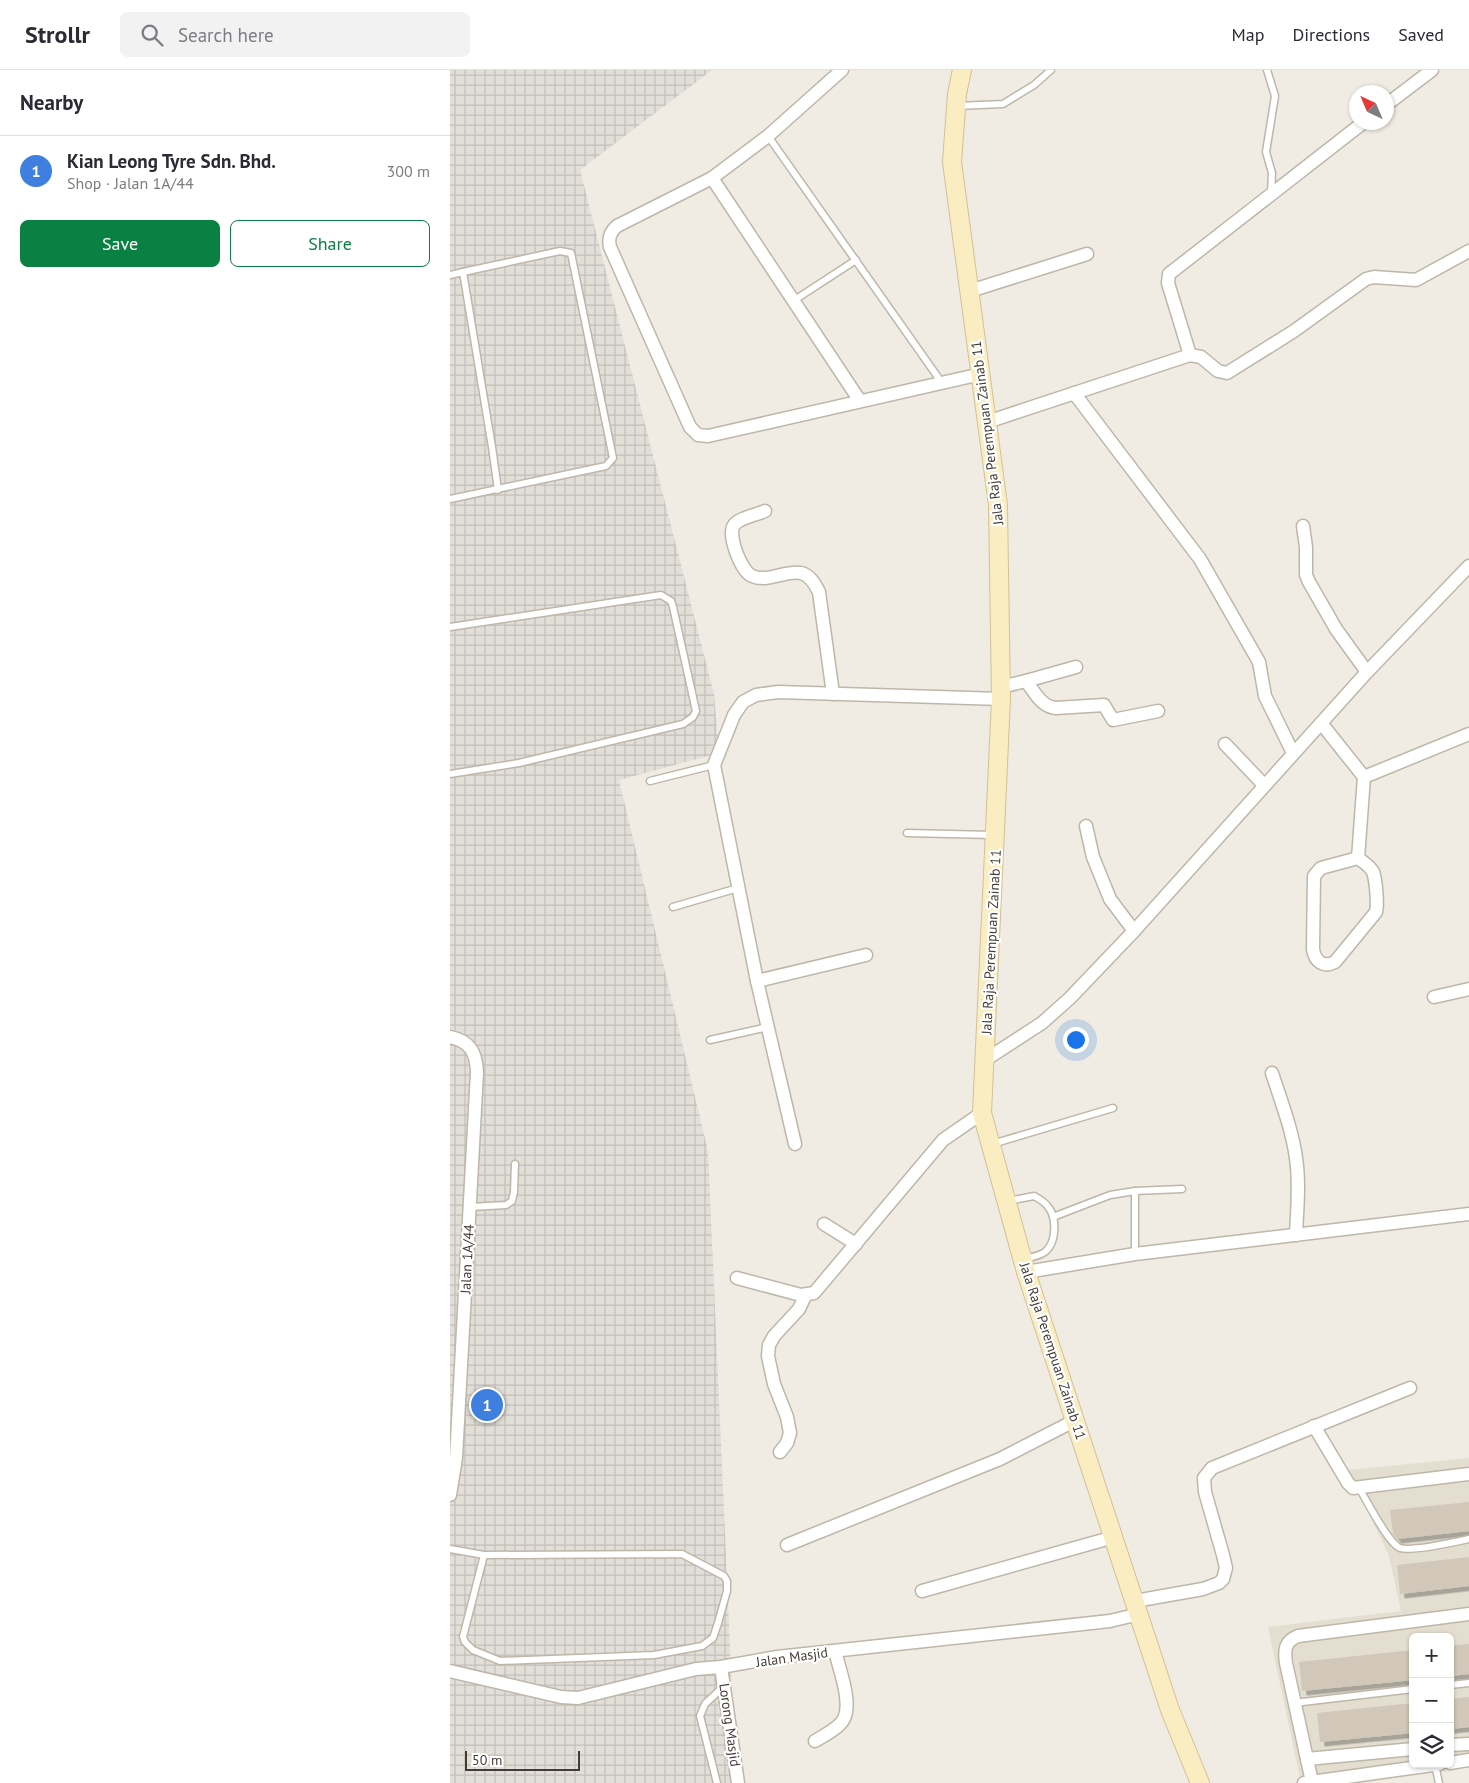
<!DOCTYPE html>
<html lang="en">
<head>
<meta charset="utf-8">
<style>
	:root { --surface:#fff; --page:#f2f2f3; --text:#2b2b33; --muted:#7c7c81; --line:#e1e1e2; --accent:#0b8043 }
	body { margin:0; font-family:"PT Sans",sans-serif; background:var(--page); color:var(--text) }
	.controls { position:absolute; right:15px; bottom:15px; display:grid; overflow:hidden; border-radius:8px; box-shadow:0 1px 4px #0004 }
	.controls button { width:45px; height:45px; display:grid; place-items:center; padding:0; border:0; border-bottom:1px solid var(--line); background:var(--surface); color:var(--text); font:25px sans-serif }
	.compass { position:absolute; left:899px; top:15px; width:45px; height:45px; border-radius:50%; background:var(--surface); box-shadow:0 1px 4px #0004; rotate:316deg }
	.scale { position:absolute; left:15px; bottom:12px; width:115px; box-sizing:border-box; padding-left:5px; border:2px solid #423c34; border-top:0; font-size:14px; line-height:18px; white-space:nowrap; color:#423c34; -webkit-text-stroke:4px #fff; paint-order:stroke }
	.you { position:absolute; left:625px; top:969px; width:18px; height:18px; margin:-12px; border:4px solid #fff; border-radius:50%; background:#1a73e8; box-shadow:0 0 0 8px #1a73e833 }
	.badge { display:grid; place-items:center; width:32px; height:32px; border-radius:50%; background:var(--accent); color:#fff; font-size:16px; font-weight:700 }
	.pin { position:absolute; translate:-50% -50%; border:2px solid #fff; box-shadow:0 1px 5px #0006 }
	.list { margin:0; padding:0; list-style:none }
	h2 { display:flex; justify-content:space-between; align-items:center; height:65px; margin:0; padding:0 20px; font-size:21px }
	h2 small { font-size:16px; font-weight:400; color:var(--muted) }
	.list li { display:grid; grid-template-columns:32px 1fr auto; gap:15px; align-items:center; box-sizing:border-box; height:70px; padding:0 20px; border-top:1px solid var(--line) }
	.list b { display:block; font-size:19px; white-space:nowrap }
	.list p { margin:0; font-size:16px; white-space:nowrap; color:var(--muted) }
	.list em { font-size:16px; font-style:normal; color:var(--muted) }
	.actions { display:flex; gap:10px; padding:15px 20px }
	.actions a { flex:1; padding:11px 0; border:1px solid var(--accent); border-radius:8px; text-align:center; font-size:18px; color:var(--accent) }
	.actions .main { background:var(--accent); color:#fff }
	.icon { flex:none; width:28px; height:28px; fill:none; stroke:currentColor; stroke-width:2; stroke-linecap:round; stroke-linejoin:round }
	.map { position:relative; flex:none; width:1019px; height:1713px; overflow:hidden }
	header { display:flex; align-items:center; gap:30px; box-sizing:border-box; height:70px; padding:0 25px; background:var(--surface); border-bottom:1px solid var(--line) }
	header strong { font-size:24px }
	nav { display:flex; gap:28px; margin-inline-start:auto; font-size:18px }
	.search { width:350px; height:45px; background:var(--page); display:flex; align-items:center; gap:12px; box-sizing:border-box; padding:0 18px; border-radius:8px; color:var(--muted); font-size:19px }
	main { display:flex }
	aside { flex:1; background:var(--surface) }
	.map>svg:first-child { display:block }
	.residential { fill:#e4ded1 }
	.industrial { fill:url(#industrial-grid) }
	.building { fill:#d1c8b9; filter:url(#shadow) }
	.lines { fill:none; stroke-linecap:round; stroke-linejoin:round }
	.service-casing { stroke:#beb7a9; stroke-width:9 }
	.minor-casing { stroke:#beb7a9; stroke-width:15 }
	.secondary-casing { stroke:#d1c197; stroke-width:20 }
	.service { stroke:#fff; stroke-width:6 }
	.minor { stroke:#fff; stroke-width:12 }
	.secondary { stroke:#fbedc2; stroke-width:18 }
	.labels { text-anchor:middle; stroke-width:4.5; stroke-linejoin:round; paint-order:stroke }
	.street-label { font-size:14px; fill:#423c34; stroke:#fff }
</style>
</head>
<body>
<header>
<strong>Strollr</strong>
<div class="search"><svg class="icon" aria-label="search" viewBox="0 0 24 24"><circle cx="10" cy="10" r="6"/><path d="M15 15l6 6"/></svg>Search here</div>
<nav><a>Map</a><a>Directions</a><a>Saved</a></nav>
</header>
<main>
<aside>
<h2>Nearby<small></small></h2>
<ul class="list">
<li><span class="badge" style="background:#3f7fe0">1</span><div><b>Kian Leong Tyre Sdn. Bhd.</b><p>Shop · Jalan 1A/44</p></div><em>300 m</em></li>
</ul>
<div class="actions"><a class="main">Save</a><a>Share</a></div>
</aside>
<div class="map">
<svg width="1019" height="1713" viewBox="0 0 1019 1713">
	<defs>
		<pattern id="industrial-grid" width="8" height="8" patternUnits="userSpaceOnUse" patternTransform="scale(1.25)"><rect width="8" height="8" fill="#e2ded8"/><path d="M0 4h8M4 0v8" fill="none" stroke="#c3bfba"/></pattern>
		<filter id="shadow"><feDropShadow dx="4.5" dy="4.5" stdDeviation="0" flood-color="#0004"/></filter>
	</defs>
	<rect width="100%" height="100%" fill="#f0ece3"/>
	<polygon class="residential" points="1019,1388 1019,1685 1000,1687 1000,1567 963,1567 963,1692 850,1708 818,1557 951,1541 939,1486 898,1400"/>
	<polygon class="industrial" points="0,0 262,0 130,100 264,624 269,683 169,710 258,1081 286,1713 0,1713"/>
	<g class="building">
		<polygon points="1019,1432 1019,1461 947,1469 943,1464 940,1440"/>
		<polygon points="1019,1487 1019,1516 950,1524 947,1495"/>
		<polygon points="1019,1574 1019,1604 1000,1606 1000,1576"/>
		<polygon points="963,1580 963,1610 852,1621 849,1592"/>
		<polygon points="1019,1627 1019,1657 1000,1659 1000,1629"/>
		<polygon points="963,1633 963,1663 870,1672 867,1643"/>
	</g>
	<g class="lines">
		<defs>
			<g id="service">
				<polyline points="817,0 825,26 816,82 822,103 821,123"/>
				<polyline points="507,36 553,34 584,15 601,0"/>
				<polyline points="318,66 492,313"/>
				<polyline points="0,205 13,202 42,377 48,420"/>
				<polyline points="343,231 406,190"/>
				<polyline points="0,429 156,396 163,388 121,183 110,181 13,202"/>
				<polyline points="0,557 211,525 221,531 223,537 246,641 243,647 233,654 69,693 0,704"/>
				<polyline points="200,711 264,695"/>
				<polyline points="457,763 542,765"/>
				<polyline points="223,837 288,818"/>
				<polyline points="260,970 318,957"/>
				<polyline points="542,1074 663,1038"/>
				<polyline points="685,1121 685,1184"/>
				<path d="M558 1131 584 1126C590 1129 595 1132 599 1138 607 1149 606 1172 596 1181 591 1186 581 1187 574 1189"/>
				<polyline points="20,1137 56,1135 62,1131 64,1122 65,1094"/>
				<polyline points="603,1147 660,1125 685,1121 732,1119"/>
				<path d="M909 1418C917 1431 938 1473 950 1478 961 1482 1005 1472 1019 1469"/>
				<polyline points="0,1479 34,1485 232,1484 274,1506 277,1511 277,1521 268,1553 263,1568 252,1576 204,1585 50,1591 23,1580 15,1572 13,1567 34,1485"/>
				<polyline points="1000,1615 1019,1613"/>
				<polyline points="844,1633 963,1619"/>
				<polyline points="985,1695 989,1713"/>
				<polyline points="267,1713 250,1646 255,1634 274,1616"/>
			</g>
			<g id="minor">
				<path d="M392 0 318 66 262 108 167 156C160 162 158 168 160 177L240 357 248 365 258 366 531 304"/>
				<polyline points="936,35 982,0"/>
				<polyline points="262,108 410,331"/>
				<polyline points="520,221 637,184"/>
				<polyline points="740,285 718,213 719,204 914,52"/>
				<polyline points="624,323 750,489 809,592 815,626 843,683"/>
				<polyline points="537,352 740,285 751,287 768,301 777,303 844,261 916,209 924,207 966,210 1019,181"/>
				<path d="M315 441C306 445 289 448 284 455 277 465 291 501 302 506 317 513 336 500 351 503 360 505 365 514 369 522L383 624"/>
				<polyline points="853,456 856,477 856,505 859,512 886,559 917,602"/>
				<polyline points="576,611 626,597"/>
				<path d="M551 617 576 611C584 621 591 637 606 638L654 635 663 650 708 641"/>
				<polyline points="871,653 914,707 1019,664"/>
				<polyline points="775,674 814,715"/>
				<polyline points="636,756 643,787 660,829 684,861"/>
				<path d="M908 788C913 792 920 796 923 802 926 810 928 834 926 842L885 892C874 898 865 892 863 879L864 806 871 798Z"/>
				<polyline points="908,788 914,707"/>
				<polyline points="307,911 416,885"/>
				<polyline points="984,927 1019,919"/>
				<path d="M0 967C20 971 26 982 27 1002L6 1388 0 1425"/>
				<polyline points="535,990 592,953 620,928 684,861 917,602 1019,496"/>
				<path d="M822 1003C831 1031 842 1059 846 1088 850 1114 847 1140 846 1165"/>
				<polyline points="345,1074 307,911 264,695 284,645 293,632 306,625 328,622 551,629"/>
				<polyline points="374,1154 406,1174"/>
				<polyline points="576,1202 685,1184 1019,1144"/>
				<polyline points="287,1208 351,1225 364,1223 493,1070 532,1043"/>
				<polyline points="864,1356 898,1413 903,1418 1019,1404"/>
				<polyline points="330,1382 337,1373 340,1363 337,1347 324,1314 318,1286 319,1275 324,1266 349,1239 355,1226"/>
				<polyline points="337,1475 550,1389 624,1351"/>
				<polyline points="472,1521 664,1467"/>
				<polyline points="685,1531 753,1519 769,1513 773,1509 776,1498 773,1485 755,1422 754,1408 762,1398 960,1318"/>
				<polyline points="271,1597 288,1713"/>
				<polyline points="0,1601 111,1627 128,1628 246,1599 271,1597 327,1587 660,1551 689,1544"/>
				<path d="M365 1671C373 1666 384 1661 391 1653 405 1638 389 1599 385 1581"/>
				<polyline points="1000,1675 1019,1674"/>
				<polyline points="857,1689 963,1679"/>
				<polyline points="1000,1693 1019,1690"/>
				<path d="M862 1712 836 1593C834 1580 835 1571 848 1566L1019 1544"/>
				<polyline points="854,1713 990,1694"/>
			</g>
			<polyline id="secondary" points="512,0 507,24 502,92 548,435 551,629 532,1043 576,1202 720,1640 750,1713"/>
		</defs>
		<use href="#service" class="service-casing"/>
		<use href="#minor" class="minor-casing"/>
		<use href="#secondary" class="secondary-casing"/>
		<use href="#service" class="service"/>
		<use href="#minor" class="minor"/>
		<use href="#secondary" class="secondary"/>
	</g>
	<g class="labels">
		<g class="street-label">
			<text transform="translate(537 363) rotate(-97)" y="5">Jala Raja Perempuan Zainab 11</text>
			<text transform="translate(541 872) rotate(-87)" y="5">Jala Raja Perempuan Zainab 11</text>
			<text transform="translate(17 1189) rotate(-87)" y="5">Jalan 1A/44</text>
			<text transform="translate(603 1281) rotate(72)" y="5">Jala Raja Perempuan Zainab 11</text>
			<text transform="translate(342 1587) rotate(-8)" y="5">Jalan Masjid</text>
			<text transform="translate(280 1655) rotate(82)" y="5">Lorong Masjid</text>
		</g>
	</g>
</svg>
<div class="controls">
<button>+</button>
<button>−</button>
<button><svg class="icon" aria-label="layers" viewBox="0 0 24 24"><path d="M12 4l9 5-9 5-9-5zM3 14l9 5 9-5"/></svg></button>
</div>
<svg class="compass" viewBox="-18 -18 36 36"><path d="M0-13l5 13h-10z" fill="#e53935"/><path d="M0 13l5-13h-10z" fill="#7c7c81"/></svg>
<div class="scale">50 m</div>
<div class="you"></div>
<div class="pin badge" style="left:37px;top:1335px;background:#3f7fe0">1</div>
</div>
</main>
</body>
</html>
